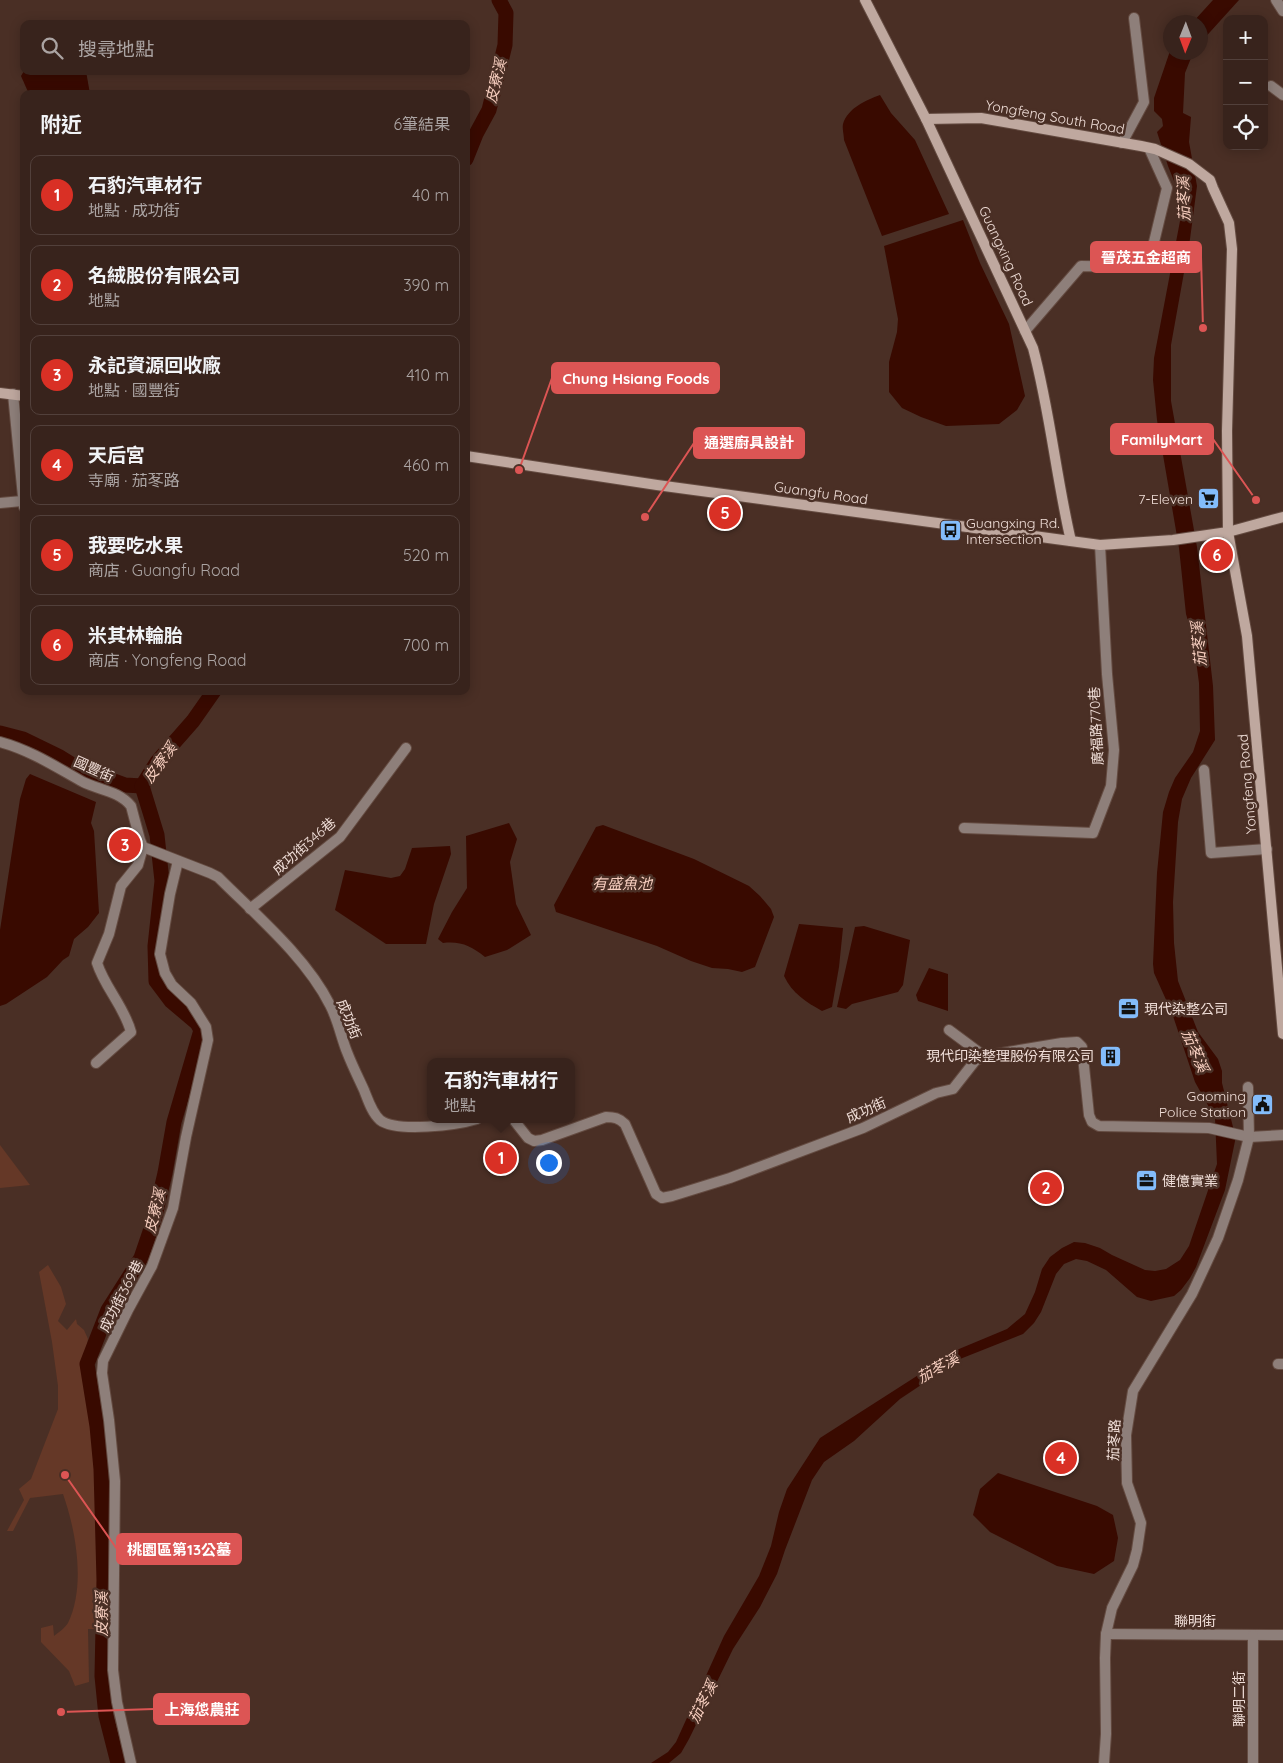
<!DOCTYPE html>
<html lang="zh-TW">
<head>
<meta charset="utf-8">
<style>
	:root { --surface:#38231c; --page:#432f29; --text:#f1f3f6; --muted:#aba4a3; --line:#52403b; --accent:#d93025 }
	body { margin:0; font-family:Quicksand,"Noto Sans TC",sans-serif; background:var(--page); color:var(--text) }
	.controls { position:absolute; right:15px; top:15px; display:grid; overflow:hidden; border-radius:10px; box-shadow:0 2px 12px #0003 }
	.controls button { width:45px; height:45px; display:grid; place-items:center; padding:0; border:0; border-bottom:1px solid var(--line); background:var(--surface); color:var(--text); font:25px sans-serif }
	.compass { position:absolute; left:1163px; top:15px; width:45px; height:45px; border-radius:50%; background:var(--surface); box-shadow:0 2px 12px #0003; rotate:181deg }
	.you { position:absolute; left:548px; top:1162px; width:18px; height:18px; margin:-12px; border:4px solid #fff; border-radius:50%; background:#1a73e8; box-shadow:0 0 0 8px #1a73e833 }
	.badge { display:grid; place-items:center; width:32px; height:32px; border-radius:50%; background:var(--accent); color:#fff; font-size:16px; font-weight:700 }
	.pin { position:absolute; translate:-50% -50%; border:2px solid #fff; box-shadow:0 1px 5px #0006 }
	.popup { position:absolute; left:427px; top:1058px; width:148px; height:65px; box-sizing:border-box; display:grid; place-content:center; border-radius:10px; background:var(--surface); filter:drop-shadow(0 1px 4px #0005); font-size:16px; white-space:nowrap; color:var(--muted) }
	.popup b { font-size:19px; color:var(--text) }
	.popup::after { content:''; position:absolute; left:50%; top:100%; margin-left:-10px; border:10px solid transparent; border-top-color:var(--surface) }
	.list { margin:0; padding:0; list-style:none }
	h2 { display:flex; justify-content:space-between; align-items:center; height:65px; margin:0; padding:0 20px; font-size:21px }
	h2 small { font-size:16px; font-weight:400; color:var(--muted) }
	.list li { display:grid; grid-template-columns:32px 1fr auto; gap:15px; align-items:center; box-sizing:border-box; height:80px; margin:0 10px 10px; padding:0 10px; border:1px solid var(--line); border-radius:10px }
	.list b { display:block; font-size:19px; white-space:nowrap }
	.list p { margin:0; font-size:16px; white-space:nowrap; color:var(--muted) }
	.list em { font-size:16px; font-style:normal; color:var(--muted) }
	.icon { flex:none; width:28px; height:28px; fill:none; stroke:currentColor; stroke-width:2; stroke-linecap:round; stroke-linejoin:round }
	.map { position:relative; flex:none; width:1283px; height:1763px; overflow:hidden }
	.search { position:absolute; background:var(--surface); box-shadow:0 2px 12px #0003; left:20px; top:20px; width:450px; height:55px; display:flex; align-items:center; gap:12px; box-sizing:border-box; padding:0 18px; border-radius:10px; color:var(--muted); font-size:19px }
	.panel { position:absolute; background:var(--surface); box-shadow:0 2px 12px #0003; left:20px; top:90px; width:450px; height:605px; border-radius:10px }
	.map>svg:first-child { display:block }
	.green { fill:#653827 }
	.water { fill:#390a00 }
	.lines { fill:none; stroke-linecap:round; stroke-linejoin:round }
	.river { stroke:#390a00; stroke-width:15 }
	.street-casing { stroke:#644b41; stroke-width:12 }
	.secondary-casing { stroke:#644b41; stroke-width:12 }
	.street { stroke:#8e7f7a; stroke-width:10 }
	.secondary { stroke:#bfa89f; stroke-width:10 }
	.labels { text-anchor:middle; stroke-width:5; stroke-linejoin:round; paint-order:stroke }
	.street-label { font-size:14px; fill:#efddd7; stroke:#4a2f25 }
	.poi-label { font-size:14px; fill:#efddd7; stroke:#4a2f25; text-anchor:end }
	.water-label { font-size:15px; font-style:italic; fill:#f7cebf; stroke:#4a2f25 }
	.leader { fill:none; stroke:#dc5554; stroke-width:2 }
	.callout-dot { fill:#dc5554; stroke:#4a2f25; stroke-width:2 }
	.callout { fill:#dc5554; stroke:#dc5554; stroke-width:2 }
	.callout-label { font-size:15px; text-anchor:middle; font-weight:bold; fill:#fff }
</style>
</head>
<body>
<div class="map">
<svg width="1283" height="1763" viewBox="0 0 1283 1763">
	<rect width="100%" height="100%" fill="#4a2f25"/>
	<g class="green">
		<polygon points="0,1145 30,1185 0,1188"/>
		<path d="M48 1265 61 1287 66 1304 58 1321 67 1330 76 1319 77 1324 84 1330 88 1339 83 1366 97 1471 99 1611 97 1629H88L89 1682 75 1686 69 1671 41 1642V1628L53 1625 54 1636C59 1632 65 1628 68 1623 86 1586 76 1531 63 1494L30 1498 13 1531H7L24 1500 19 1489 31 1479 58 1409V1386L52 1342 39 1272Z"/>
	</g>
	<g class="water">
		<polygon points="1213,0 1239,0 1201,42 1200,22 1193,22"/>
		<polygon points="1170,51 1170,52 1193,53 1185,73 1183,113 1191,117 1189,142 1197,186 1190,239 1171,345 1171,401 1197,547 1213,686 1215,740 1191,778 1182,799 1178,822 1173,902 1174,943 1178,981 1198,1032 1218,1059 1222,1071 1222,1083 1233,1127 1235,1141 1225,1190 1196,1267 1190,1278 1181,1290 1174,1296 1151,1301 1137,1297 1106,1270 1087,1261 1076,1259 1064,1264 1056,1274 1041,1312 1034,1323 1023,1334 960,1359 900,1399 854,1441 824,1462 812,1480 785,1550 777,1574 760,1607 733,1649 689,1739 681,1753 669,1763 651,1763 668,1752 676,1742 724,1636 759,1576 771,1546 779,1512 787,1489 820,1438 959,1349 1007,1329 1025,1314 1035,1292 1042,1269 1050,1257 1062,1248 1074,1242 1085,1243 1100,1248 1112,1255 1145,1270 1155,1271 1166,1269 1180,1260 1189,1246 1217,1164 1215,1118 1195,1082 1172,1013 1154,973 1153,964 1157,873 1163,812 1169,792 1175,778 1193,752 1200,731 1199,683 1193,638 1186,614 1179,548 1157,420 1153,380 1154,358 1180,221 1178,191 1168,166 1157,132 1163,126 1162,119 1154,111 1154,98"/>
		<polygon points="24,71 86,71 90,94 29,94 21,76"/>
		<path d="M880 95 891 113 915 140 949 214 882 236 844 140C844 135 842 128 843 124 848 108 866 100 880 95Z"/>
		<polygon points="963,220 980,263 1009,324 1025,396 1017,410 999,424 946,426 921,417 902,408 889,392 889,362 897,332 898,319 884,246"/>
		<polygon points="30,774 96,802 91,823 94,831 99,913 88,927 74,939 69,956 63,960 47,977 6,1004 0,1006 0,930 20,799 26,779"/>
		<path d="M509 823 517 839 510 862 516 904 531 935 507 950 485 957C471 946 461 941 443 943L438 939 452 912 467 888 466 836Z"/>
		<polygon points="603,825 694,859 749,886 760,896 771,909 774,917 755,967 742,972 728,969 712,968 691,961 657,946 556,912 554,905 596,827"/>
		<polygon points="450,846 451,854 434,904 426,944 386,944 335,910 345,870 391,878 400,876 405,869 412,848"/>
		<path d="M799 924 843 928 839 967 832 1007 822 1011C806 1002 792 993 784 976Z"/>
		<polygon points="864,926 910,940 903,985 898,992 852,1004 846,1009 837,1007 855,927"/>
		<polygon points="929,968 948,974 948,1011 918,1001 916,995"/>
		<polygon points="998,1473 1097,1506 1113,1515 1118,1538 1114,1561 1094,1574 1057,1566 990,1532 973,1515 980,1489"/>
	</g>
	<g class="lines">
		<g class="river">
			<polyline points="466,159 476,134 489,110 505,45 506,13 499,0"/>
			<polyline points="0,733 23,739 60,757 84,772 106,778 125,785 142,786"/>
			<polyline points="142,786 157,762 193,721 214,691"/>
			<polyline points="118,1763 106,1716 102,1676 104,1580 101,1469 97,1426 87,1364 108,1310 141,1258 154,1220 165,1173 174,1122 201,1030 197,1023 171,1001 156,981 155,946 162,881 157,835 142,786"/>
		</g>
		<defs>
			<g id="street">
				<polyline points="1276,0 1283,11"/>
				<polyline points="1271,86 1283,95"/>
				<polyline points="1122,143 1144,102 1134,18"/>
				<polyline points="1025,331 1081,266 1148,267 1167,188 1149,148"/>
				<polyline points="13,394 24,507"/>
				<polyline points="0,503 22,501"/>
				<path d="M0 742C30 750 56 767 83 782 99 790 119 791 131 806L140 840 143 847 210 873 218 877C256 915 306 957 330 1005 338 1020 341 1037 347 1052 352 1065 358 1077 364 1090 368 1100 372 1113 380 1120 397 1133 457 1125 477 1119"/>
				<polyline points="1204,770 1211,853 1267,849"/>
				<polyline points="964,828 1093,833 1111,786 1114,750 1107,674 1100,545"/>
				<polyline points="250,909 340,837 406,748"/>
				<polyline points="949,1030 984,1056"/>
				<path d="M96 1063 131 1032C124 1006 105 988 97 963L109 934 121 886 138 865 143 847"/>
				<path d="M513 1119 528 1138 534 1141 542 1140 606 1117C614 1117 619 1118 625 1124L656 1194 662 1198 672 1196 730 1178 863 1128 936 1093 953 1089 975 1061 984 1056 1062 1043 1077 1042 1082 1047 1089 1115 1092 1122 1099 1126 1209 1128 1249 1137 1283 1135"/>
				<polyline points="1278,1364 1283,1364"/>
				<polyline points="1106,1634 1283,1635"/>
				<polyline points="131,1763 117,1702 113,1670 115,1481 109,1420 102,1373 103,1361 128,1310 152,1266 173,1208 186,1137 208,1040 206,1027 191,1003 172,985 165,973 160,954 170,894 178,861"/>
				<polyline points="1104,1763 1106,1734 1105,1658 1106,1634 1112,1608 1133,1565 1137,1550 1141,1523 1127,1483 1126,1435 1133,1391 1192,1294 1218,1238 1238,1180 1249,1137 1248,1087"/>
				<polyline points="1253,1763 1253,1635"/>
			</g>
			<g id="secondary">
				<path d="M865 0 926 119 1033 348C1050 411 1056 477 1071 541"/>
				<polyline points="926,119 981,118 1141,146 1155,149 1189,164 1210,180 1213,188 1229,223 1232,249 1227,431 1228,532 1247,636 1283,1034"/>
				<polyline points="0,393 24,396"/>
				<polyline points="466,456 657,485 1100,545 1173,540 1228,532 1283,517"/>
			</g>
		</defs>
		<use href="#street" class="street-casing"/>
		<use href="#secondary" class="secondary-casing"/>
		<use href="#street" class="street"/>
		<use href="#secondary" class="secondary"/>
	</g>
	<defs>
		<symbol id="supermarket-square" viewBox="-11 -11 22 22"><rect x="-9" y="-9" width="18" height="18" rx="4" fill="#83bcfb" stroke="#4a2f25"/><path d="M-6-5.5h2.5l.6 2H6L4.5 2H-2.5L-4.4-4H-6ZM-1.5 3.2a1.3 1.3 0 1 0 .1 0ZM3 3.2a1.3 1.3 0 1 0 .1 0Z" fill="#111"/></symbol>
		<symbol id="bus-square" viewBox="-11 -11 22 22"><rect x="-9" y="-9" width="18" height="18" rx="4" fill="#83bcfb" stroke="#4a2f25"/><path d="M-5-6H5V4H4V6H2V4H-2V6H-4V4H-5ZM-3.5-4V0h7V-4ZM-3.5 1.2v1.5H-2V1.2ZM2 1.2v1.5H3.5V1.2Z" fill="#111"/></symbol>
		<symbol id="office-square" viewBox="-11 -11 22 22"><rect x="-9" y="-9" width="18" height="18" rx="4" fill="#83bcfb" stroke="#4a2f25"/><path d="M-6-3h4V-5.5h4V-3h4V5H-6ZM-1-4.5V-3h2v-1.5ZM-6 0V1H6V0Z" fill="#111"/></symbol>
		<symbol id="building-square" viewBox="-11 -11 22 22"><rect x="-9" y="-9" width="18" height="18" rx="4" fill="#83bcfb" stroke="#4a2f25"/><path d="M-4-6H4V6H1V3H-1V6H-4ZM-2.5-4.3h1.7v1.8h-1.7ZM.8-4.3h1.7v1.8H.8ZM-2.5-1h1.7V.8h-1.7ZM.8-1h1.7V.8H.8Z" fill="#111"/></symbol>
		<symbol id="civic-square" viewBox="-11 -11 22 22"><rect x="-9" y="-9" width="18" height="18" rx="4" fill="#83bcfb" stroke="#4a2f25"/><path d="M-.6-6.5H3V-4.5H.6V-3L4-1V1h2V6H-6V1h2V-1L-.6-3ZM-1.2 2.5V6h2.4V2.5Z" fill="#111"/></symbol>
	</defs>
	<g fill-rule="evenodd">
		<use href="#supermarket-square" x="1196" y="486" width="25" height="25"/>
		<use href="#bus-square" x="938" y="518" width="25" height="25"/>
		<use href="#office-square" x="1116" y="996" width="25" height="25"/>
		<use href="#building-square" x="1098" y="1044" width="25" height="25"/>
		<use href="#civic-square" x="1250" y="1092" width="25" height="25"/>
		<use href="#office-square" x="1134" y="1168" width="25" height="25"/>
	</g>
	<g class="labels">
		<g class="street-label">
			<text transform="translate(1055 117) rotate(10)" y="5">Yongfeng South Road</text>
			<text transform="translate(1006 256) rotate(65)" y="5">Guangxing Road</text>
			<text transform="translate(821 493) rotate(8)" y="5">Guangfu Road</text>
			<text transform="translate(1096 726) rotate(-93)" y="5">廣福路770巷</text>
			<text transform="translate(94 769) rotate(24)" y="5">國豐街</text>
			<text transform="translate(1247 784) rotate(-95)" y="5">Yongfeng Road</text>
			<text transform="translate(304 846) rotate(-41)" y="5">成功街346巷</text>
			<text transform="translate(349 1019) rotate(68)" y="5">成功街</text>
			<text transform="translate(866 1110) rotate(-24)" y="5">成功街</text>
			<text transform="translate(121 1296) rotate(-63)" y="5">成功街369巷</text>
			<text transform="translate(1114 1440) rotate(-87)" y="5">茄苳路</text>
			<text x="1195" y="1626">聯明街</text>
			<text transform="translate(1239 1699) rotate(-90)" y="5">聯明二街</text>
		</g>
		<g class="poi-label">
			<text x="1193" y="504">7-Eleven</text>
			<text x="966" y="528" text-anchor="start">Guangxing Rd.<tspan x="966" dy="16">Intersection</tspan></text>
			<text x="1144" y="1014" text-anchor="start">現代染整公司</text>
			<text x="1094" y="1061">現代印染整理股份有限公司</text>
			<text x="1246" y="1101">Gaoming<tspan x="1246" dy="16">Police Station</tspan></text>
			<text x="1162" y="1186" text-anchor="start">健億實業</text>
		</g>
		<g class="water-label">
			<text transform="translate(496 81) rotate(-76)" y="5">皮寮溪</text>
			<text transform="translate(1184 199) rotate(-92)" y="5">茄苳溪</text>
			<text transform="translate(1199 644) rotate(-95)" y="5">茄苳溪</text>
			<text transform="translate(160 763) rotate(-54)" y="5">皮寮溪</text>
			<text x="622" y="889">有盛魚池</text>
			<text transform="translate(1195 1051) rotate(67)" y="5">茄苳溪</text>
			<text transform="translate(155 1211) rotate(-76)" y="5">皮寮溪</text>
			<text transform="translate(938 1368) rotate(-29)" y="5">茄苳溪</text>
			<text transform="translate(102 1614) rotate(-90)" y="5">皮寮溪</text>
			<text transform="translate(703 1702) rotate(-63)" y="5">茄苳溪</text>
		</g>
	</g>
	<path class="leader" d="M1203 328L1201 257M519 470L552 378M1256 500L1213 439M645 517L694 443M65 1475L117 1549M61 1712L154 1709"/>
	<g class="callout-dot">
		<circle cx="1203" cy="328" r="5"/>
		<circle cx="519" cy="470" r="5"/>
		<circle cx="1256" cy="500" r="5"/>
		<circle cx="645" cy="517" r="5"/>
		<circle cx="65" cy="1475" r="5"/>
		<circle cx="61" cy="1712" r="5"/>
	</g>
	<g class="callout">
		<rect x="1091" y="242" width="110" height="30" rx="5"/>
		<rect x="552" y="363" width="167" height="30" rx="5"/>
		<rect x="1111" y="424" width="102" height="30" rx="5"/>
		<rect x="694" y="428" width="110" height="30" rx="5"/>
		<rect x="117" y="1534" width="124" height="30" rx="5"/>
		<rect x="154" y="1694" width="95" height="30" rx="5"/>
	</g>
	<g class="callout-label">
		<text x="1146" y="263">晉茂五金超商</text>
		<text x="636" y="384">Chung Hsiang Foods</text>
		<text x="1162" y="445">FamilyMart</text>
		<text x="749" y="448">通選廚具設計</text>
		<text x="179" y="1555">桃園區第13公墓</text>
		<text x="202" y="1715">上海怹農莊</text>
	</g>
</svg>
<div class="controls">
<button>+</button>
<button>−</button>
<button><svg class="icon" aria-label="locate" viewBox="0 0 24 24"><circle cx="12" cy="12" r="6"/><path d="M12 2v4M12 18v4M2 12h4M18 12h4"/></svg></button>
</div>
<svg class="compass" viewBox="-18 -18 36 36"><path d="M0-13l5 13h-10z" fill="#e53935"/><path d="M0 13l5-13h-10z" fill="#aba4a3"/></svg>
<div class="you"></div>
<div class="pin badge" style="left:501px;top:1158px">1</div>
<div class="popup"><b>石豹汽車材行</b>地點</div>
<div class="pin badge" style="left:1046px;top:1188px">2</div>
<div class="pin badge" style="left:125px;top:845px">3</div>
<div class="pin badge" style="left:1061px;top:1458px">4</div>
<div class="pin badge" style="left:725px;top:513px">5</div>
<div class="pin badge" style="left:1217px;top:555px">6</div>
<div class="search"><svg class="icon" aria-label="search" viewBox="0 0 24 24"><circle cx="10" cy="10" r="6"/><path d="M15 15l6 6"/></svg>搜尋地點</div>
<section class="panel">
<h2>附近<small>6筆結果</small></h2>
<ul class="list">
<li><span class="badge">1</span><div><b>石豹汽車材行</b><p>地點 · 成功街</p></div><em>40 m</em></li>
<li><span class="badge">2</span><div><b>名絨股份有限公司</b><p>地點</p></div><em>390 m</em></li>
<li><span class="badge">3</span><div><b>永記資源回收廠</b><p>地點 · 國豐街</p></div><em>410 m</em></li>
<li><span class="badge">4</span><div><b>天后宮</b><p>寺廟 · 茄苳路</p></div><em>460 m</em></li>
<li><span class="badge">5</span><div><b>我要吃水果</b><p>商店 · Guangfu Road</p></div><em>520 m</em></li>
<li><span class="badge">6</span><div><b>米其林輪胎</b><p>商店 · Yongfeng Road</p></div><em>700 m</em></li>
</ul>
</section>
</div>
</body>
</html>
